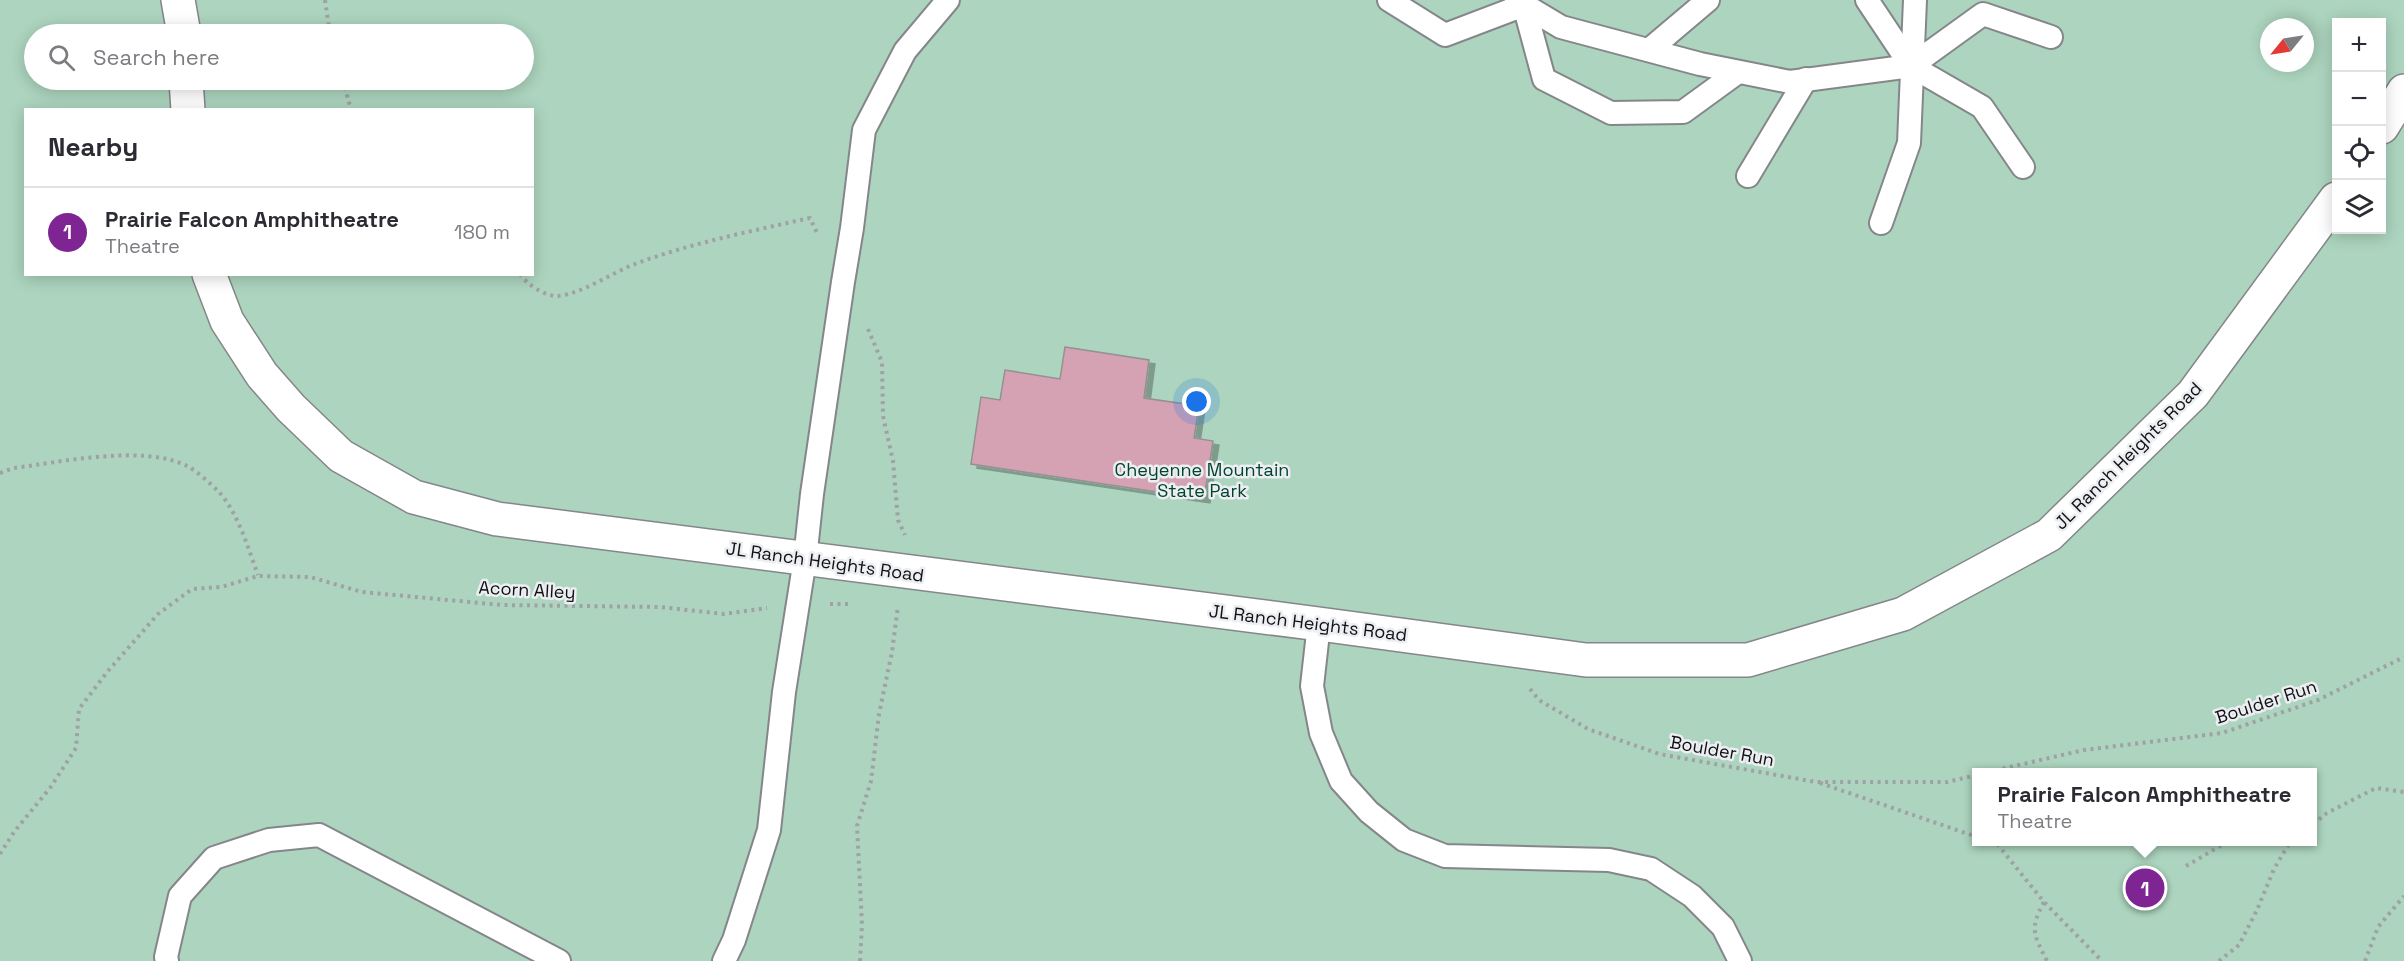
<!DOCTYPE html>
<html lang="en">
<head>
<meta charset="utf-8">
<style>
	:root { --surface:#fff; --page:#f7f7f7; --text:#2b2b33; --muted:#7c7c81; --line:#e1e1e2; --accent:#7e2593 }
	body { margin:0; font-family:"Space Grotesk",sans-serif; background:var(--page); color:var(--text) }
	.controls { position:absolute; right:18px; top:18px; display:grid; overflow:hidden; border-radius:0px; box-shadow:0 3px 15px #0003 }
	.controls button { width:54px; height:54px; display:grid; place-items:center; padding:0; border:0; border-bottom:2px solid var(--line); background:var(--surface); color:var(--text); font:30px sans-serif }
	.compass { position:absolute; left:2260px; top:18px; width:54px; height:54px; border-radius:50%; background:var(--surface); box-shadow:0 3px 15px #0003; rotate:240deg }
	.you { position:absolute; left:1197px; top:402px; width:21px; height:21px; margin:-15px; border:4px solid #fff; border-radius:50%; background:#1a73e8; box-shadow:0 0 0 9px #1a73e833 }
	.badge { display:grid; place-items:center; width:39px; height:39px; border-radius:50%; background:var(--accent); color:#fff; font-size:20px; font-weight:700 }
	.pin { position:absolute; translate:-50% -50%; border:3px solid #fff; box-shadow:0 2px 6px #0006 }
	.popup { position:absolute; left:1972px; top:768px; width:345px; height:78px; box-sizing:border-box; display:grid; place-content:center; border-radius:0px; background:var(--surface); filter:drop-shadow(0 2px 4px #0005); font-size:20px; white-space:nowrap; color:var(--muted) }
	.popup b { font-size:22px; color:var(--text) }
	.popup::after { content:''; position:absolute; left:50%; top:100%; margin-left:-12px; border:12px solid transparent; border-top-color:var(--surface) }
	.list { margin:0; padding:0; list-style:none }
	h2 { display:flex; justify-content:space-between; align-items:center; height:78px; margin:0; padding:0 24px; font-size:26px }
	h2 small { font-size:20px; font-weight:400; color:var(--muted) }
	.list li { display:grid; grid-template-columns:39px 1fr auto; gap:18px; align-items:center; box-sizing:border-box; height:90px; padding:0 24px; border-top:2px solid var(--line) }
	.list b { display:block; font-size:22px; white-space:nowrap }
	.list p { margin:0; font-size:20px; white-space:nowrap; color:var(--muted) }
	.list em { font-size:20px; font-style:normal; color:var(--muted) }
	.icon { flex:none; width:33px; height:33px; fill:none; stroke:currentColor; stroke-width:2; stroke-linecap:round; stroke-linejoin:round }
	.map { position:relative; flex:none; width:2404px; height:961px; overflow:hidden }
	.search { position:absolute; background:var(--surface); box-shadow:0 3px 15px #0003; left:24px; top:24px; width:510px; height:66px; display:flex; align-items:center; gap:15px; box-sizing:border-box; padding:0 21px; border-radius:33px; color:var(--muted); font-size:22px }
	.panel { position:absolute; background:var(--surface); box-shadow:0 3px 15px #0003; left:24px; top:108px; width:510px; height:168px; border-radius:0px }
	.map>svg:first-child { display:block }
	.green { fill:#acd4be; fill-rule:evenodd }
	.building { fill:#d5a2b3; stroke:#959092; stroke-width:1.5; filter:url(#shadow) }
	.lines { fill:none; stroke-linecap:round; stroke-linejoin:round }
	.service-casing { stroke:#85868a; stroke-width:26 }
	.minor-casing { stroke:#85868a; stroke-width:36 }
	.path { stroke:#9fa1a4; stroke-width:4; stroke-dasharray:3 4.5; stroke-linecap:butt }
	.service { stroke:#fff; stroke-width:22 }
	.minor { stroke:#fff; stroke-width:33 }
	.labels { text-anchor:middle; stroke-width:5; stroke-linejoin:round; paint-order:stroke }
	.street-label { font-size:18px; fill:#111113; stroke:#eceef2 }
	.park-label { font-size:18px; fill:#00442b; stroke:#eceef2 }
</style>
</head>
<body>
<div class="map">
<svg width="2404" height="961" viewBox="0 0 2404 961">
	<defs>
		<filter id="shadow"><feDropShadow dx="6" dy="4" stdDeviation="0" flood-color="#0004"/></filter>
	</defs>
	<rect width="100%" height="100%" fill="#dfe1e5"/>
	<path class="green" d="M0 0H2404V961H0ZM2336 22H2382V230H2336ZM2269 27H2305V63H2269ZM34 34H524V80H34ZM26 110H532V274H26ZM1977 772H2313V842H1977Z"/>
	<polygon class="building" points="1065,347 1149,360 1144,398 1199,406 1194,438 1213,441 1204,499 971,464 981,397 1000,400 1005,370 1060,379"/>
	<g class="lines">
		<defs>
			<g id="service">
				<polyline points="1389,0 1445,35 1524,5 1544,79 1611,113 1683,112 1738,72"/>
				<polyline points="1516,0 1561,27 1700,64 1790,82 1911,66 1983,14 2051,37"/>
				<polyline points="1867,0 1911,66 1982,107 2023,167"/>
				<polyline points="1649,50 1708,0"/>
				<polyline points="1748,176 1806,79"/>
				<polyline points="1881,223 1909,143 1915,0"/>
				<polyline points="1319,624 1312,686 1321,733 1341,781 1369,812 1404,840 1445,856 1609,860 1651,869 1692,896 1723,927 1740,961"/>
				<polyline points="167,961 166,957 180,896 214,858 269,840 319,835 559,961"/>
				<polyline points="724,961 734,940 769,830 784,692 805,559 812,494 843,282 852,228 864,130 905,51 948,0"/>
			</g>
			<g id="minor">
				<polyline points="178,0 184,34"/>
				<polyline points="186,80 188,110"/>
				<polyline points="2382,127 2404,91"/>
				<polyline points="209,274 227,321 262,375 291,408 341,456 414,497 497,519 1319,624 1586,660 1748,660 1903,614 2049,535 2193,394 2336,199"/>
			</g>
		</defs>
		<use href="#service" class="service-casing"/>
		<use href="#minor" class="minor-casing"/>
		<g class="path">
			<polyline points="325,0 330,34"/>
			<polyline points="343,80 351,110"/>
			<path d="M520 274C526 284 546 297 558 296 584 293 611 273 635 264 691 243 752 231 810 218L818 235"/>
			<polyline points="868,329 882,362 883,416 893,461 898,520 905,535"/>
			<path d="M0 473 14 468C61 462 144 444 187 466 197 471 211 484 219 492 239 515 248 548 258 575"/>
			<polyline points="830,604 852,604"/>
			<polyline points="1530,689 1539,700 1588,729 1659,754 1816,782 1947,782 1977,775"/>
			<polyline points="1988,772 2084,750 2222,733 2318,700 2404,657"/>
			<polyline points="1820,783 1977,837"/>
			<polyline points="2313,824 2327,813 2376,788 2404,792"/>
			<polyline points="1990,842 1998,845 2044,902 2102,961"/>
			<polyline points="0,854 14,832 50,788 76,748 79,709 108,671 158,614 192,589 221,587 258,576 310,577 362,592 502,605 660,607 724,614 767,608"/>
			<polyline points="2186,866 2227,842"/>
			<path d="M2044 902C2029 929 2034 935 2047 961"/>
			<polyline points="860,961 862,925 857,826 871,781 879,714 892,652 898,606"/>
			<polyline points="2219,961 2239,945 2257,910 2274,869 2290,842"/>
			<polyline points="2365,961 2378,927 2404,896"/>
		</g>
		<use href="#service" class="service"/>
		<use href="#minor" class="minor"/>
	</g>
	<g class="labels">
		<g class="street-label">
			<text transform="translate(2128 456) rotate(-45)" y="6">JL Ranch Heights Road</text>
			<text transform="translate(825 562) rotate(8)" y="6">JL Ranch Heights Road</text>
			<text transform="translate(527 590) rotate(3)" y="6">Acorn Alley</text>
			<text transform="translate(1308 623) rotate(7)" y="6">JL Ranch Heights Road</text>
			<text transform="translate(2266 702) rotate(-18)" y="6">Boulder Run</text>
			<text transform="translate(1722 751) rotate(10)" y="6">Boulder Run</text>
		</g>
		<g class="park-label">
			<text x="1202" y="476">Cheyenne Mountain<tspan x="1202" dy="21">State Park</tspan></text>
		</g>
	</g>
</svg>
<div class="controls">
<button>+</button>
<button>−</button>
<button><svg class="icon" aria-label="locate" viewBox="0 0 24 24"><circle cx="12" cy="12" r="6"/><path d="M12 2v4M12 18v4M2 12h4M18 12h4"/></svg></button>
<button><svg class="icon" aria-label="layers" viewBox="0 0 24 24"><path d="M12 4l9 5-9 5-9-5zM3 14l9 5 9-5"/></svg></button>
</div>
<svg class="compass" viewBox="-18 -18 36 36"><path d="M0-13l5 13h-10z" fill="#e53935"/><path d="M0 13l5-13h-10z" fill="#7c7c81"/></svg>
<div class="you"></div>
<div class="pin badge" style="left:2145px;top:888px">1</div>
<div class="popup"><b>Prairie Falcon Amphitheatre</b>Theatre</div>
<div class="search"><svg class="icon" aria-label="search" viewBox="0 0 24 24"><circle cx="10" cy="10" r="6"/><path d="M15 15l6 6"/></svg>Search here</div>
<section class="panel">
<h2>Nearby<small></small></h2>
<ul class="list">
<li><span class="badge">1</span><div><b>Prairie Falcon Amphitheatre</b><p>Theatre</p></div><em>180 m</em></li>
</ul>
</section>
</div>
</body>
</html>
